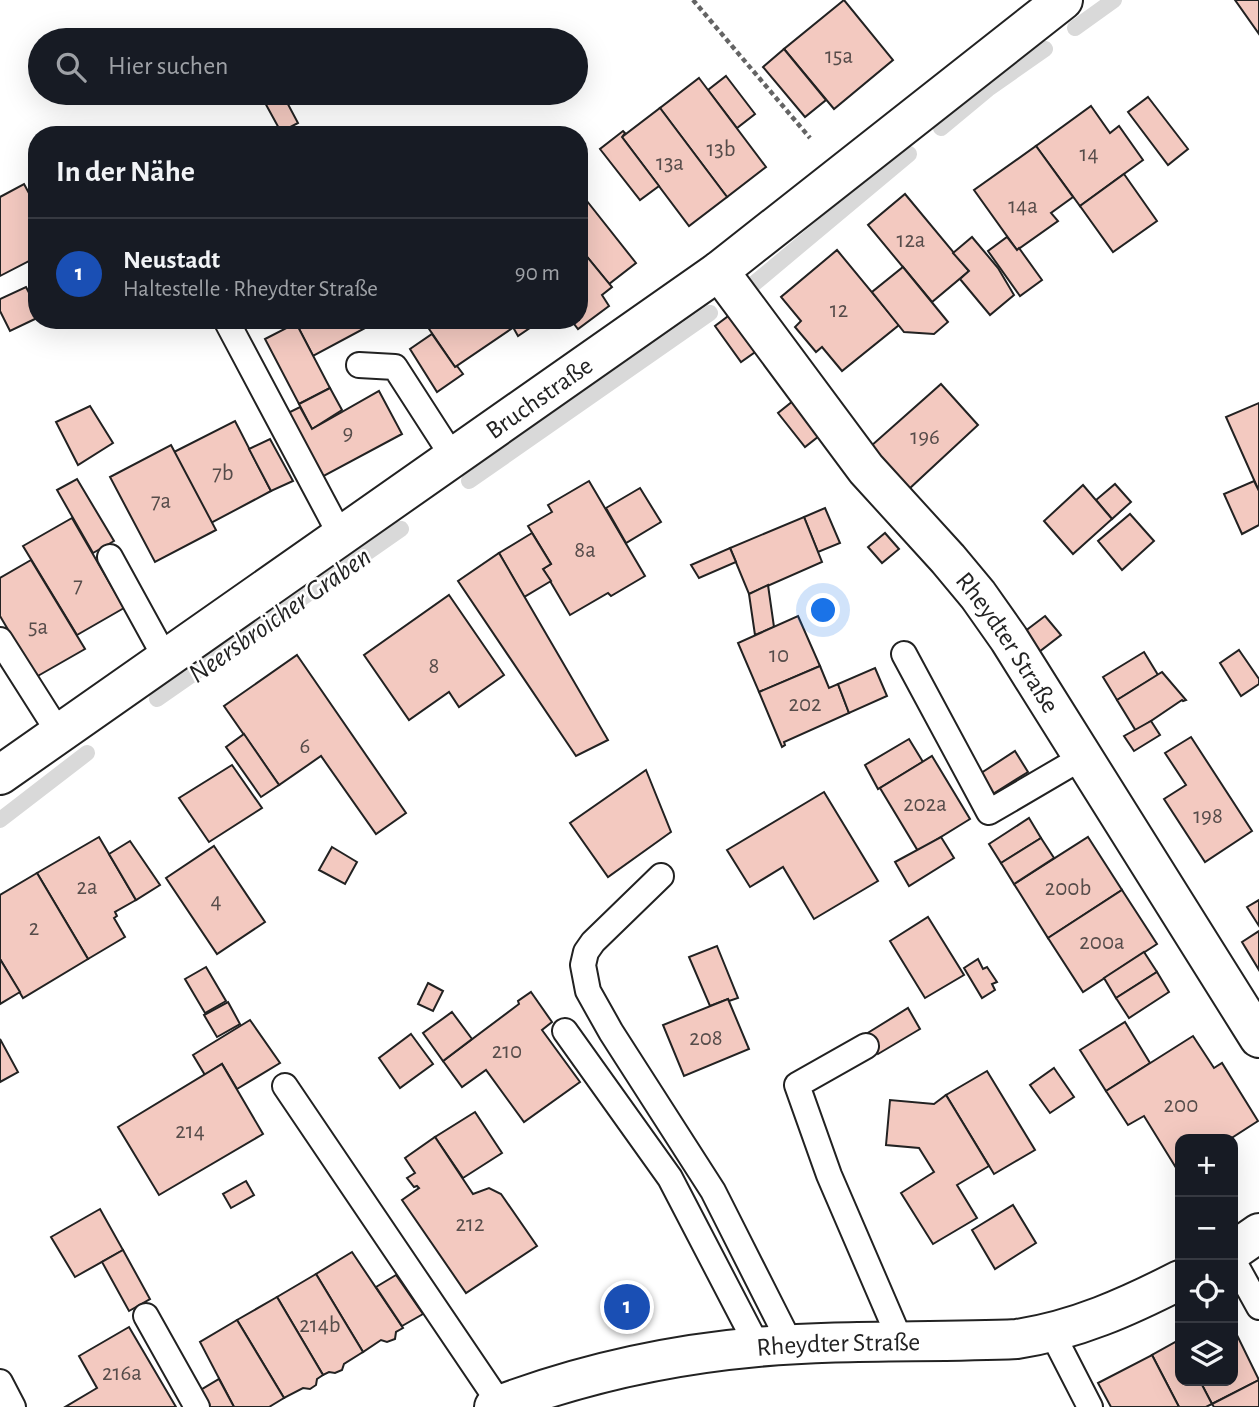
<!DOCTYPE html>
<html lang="de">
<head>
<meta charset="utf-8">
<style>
	:root { --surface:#171b24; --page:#242831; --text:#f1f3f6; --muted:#9ea1a6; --line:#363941; --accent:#db2777 }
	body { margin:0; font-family:"Alegreya Sans",sans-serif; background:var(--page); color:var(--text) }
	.controls { position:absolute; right:21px; bottom:21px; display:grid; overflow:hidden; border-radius:14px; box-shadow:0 7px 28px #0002 }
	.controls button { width:63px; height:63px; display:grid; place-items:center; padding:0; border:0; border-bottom:2px solid var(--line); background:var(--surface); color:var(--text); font:35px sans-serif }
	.you { position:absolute; left:824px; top:611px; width:24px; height:24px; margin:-18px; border:5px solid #fff; border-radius:50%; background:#1a73e8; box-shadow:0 0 0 10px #1a73e833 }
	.badge { display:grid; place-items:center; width:46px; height:46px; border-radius:50%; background:var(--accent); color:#fff; font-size:23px; font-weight:700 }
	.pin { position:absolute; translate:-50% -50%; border:4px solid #fff; box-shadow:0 2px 7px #0006 }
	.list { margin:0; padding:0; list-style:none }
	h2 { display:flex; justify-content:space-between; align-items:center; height:91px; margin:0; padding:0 28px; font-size:30px }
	h2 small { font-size:23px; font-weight:400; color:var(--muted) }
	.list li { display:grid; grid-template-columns:46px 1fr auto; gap:21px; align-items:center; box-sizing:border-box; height:112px; padding:0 28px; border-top:2px solid var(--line) }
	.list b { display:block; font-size:26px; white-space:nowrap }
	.list p { margin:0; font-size:23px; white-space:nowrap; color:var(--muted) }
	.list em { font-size:23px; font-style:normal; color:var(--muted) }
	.icon { flex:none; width:38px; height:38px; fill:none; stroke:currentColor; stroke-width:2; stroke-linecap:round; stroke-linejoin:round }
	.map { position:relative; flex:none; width:1259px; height:1407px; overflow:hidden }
	.search { position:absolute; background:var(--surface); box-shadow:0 7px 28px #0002; left:28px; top:28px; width:560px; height:77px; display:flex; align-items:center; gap:18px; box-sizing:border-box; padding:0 24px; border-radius:38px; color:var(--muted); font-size:26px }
	.panel { position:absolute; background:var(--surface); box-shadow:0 7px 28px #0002; left:28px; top:126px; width:560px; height:203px; border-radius:28px }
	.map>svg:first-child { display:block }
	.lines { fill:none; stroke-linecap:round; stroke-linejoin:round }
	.stream { stroke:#d9d9d9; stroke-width:16 }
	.building { fill:#f3c9c0; stroke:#222; stroke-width:2 }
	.lane-casing { stroke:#222; stroke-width:28 }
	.street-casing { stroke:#222; stroke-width:42 }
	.path { stroke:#646464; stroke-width:4.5; stroke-dasharray:5 3.5; stroke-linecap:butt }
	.lane { stroke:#fff; stroke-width:24 }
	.street { stroke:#fff; stroke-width:38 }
	.labels { text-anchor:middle; stroke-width:5; stroke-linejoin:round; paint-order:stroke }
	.number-label { font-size:23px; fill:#564c4a }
	.street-label { font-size:26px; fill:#222; stroke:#fff }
	.water-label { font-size:28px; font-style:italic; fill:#222; stroke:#fff }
</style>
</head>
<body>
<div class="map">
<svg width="1259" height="1407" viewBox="0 0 1259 1407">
	<rect width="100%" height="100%" fill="#fff"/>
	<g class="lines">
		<g class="stream">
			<polyline points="1075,28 1114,0"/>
			<polyline points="941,128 988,89 1045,49"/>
			<polyline points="750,287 909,154"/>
			<polyline points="469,481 710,313"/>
			<polyline points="157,699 401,529"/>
			<polyline points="0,820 87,753"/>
		</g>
	</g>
	<g class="building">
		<polygon points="844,0 893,60 834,109 784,49"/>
		<polygon points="1235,0 1259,0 1259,34"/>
		<polygon points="784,49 826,100 805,117 763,67"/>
		<polygon points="726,76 755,114 737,128 708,90"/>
		<polygon points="699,78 766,167 727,197 660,108"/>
		<polygon points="282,93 298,123 281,132 264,101"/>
		<polygon points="1148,97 1188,149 1168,165 1128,112"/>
		<polygon points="1091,106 1110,133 1119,126 1143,160 1080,206 1036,146"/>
		<polygon points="660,108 727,197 689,226 622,137"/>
		<polygon points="623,131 625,133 622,137 659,186 640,200 600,149"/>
		<polygon points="1036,146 1073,197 1051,213 1058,221 1017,250 974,190"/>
		<polygon points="1124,174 1157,221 1113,252 1080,206"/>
		<polygon points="24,184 37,208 37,257 0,276 0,197"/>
		<polygon points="579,191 636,263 609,284 579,247"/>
		<polygon points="905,194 969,271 932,302 868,225"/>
		<polygon points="972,237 998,268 1014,295 990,315 960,279 969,271 953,253"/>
		<polygon points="1007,237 1017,250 1019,248 1042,280 1020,296 988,251"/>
		<polygon points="579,247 612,287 602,295 609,306 578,329 571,320 579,320"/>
		<polygon points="837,250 899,325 842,371 822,347 816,352 795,327 801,321 781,297"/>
		<polygon points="903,267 948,322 934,334 904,332 872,292"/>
		<polygon points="26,287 37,308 37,318 10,331 0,311 0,299"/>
		<polygon points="731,314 758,350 741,362 715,326"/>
		<polygon points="279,320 301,320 284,329"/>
		<polygon points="301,320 380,320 313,356 296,323"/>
		<polygon points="423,320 509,320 514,327 455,367"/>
		<polygon points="509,320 539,320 540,321 518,336"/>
		<polygon points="296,323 330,388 299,404 265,339"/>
		<polygon points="432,334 455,367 457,366 463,374 437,392 410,349"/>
		<polygon points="941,384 978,425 909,489 871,446"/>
		<polygon points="330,388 342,410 312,429 299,404"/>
		<polygon points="379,391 402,434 320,478 286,414 300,407 312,429"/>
		<polygon points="793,401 819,436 805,447 778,413"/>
		<polygon points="1259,403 1259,491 1226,417"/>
		<polygon points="90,406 113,443 78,465 56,422"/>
		<polygon points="235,421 271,491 211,523 174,452"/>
		<polygon points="270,439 293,481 271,491 249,449"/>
		<polygon points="171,445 216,530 155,562 110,477"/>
		<polygon points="77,479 114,541 93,553 57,490"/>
		<polygon points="589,481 645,576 611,596 608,593 570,615 543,569 551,564 528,526 552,512 548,505"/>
		<polygon points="1254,481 1259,491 1259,525 1242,534 1224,494"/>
		<polygon points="1115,484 1131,502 1112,519 1096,500"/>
		<polygon points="1083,485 1112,519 1073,554 1044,521"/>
		<polygon points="640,488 661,522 626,543 606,508"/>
		<polygon points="825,508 840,543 818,552 804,517"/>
		<polygon points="1130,514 1154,541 1122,570 1098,541"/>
		<polygon points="804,517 822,562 749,594 730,548"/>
		<polygon points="72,518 124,608 77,635 23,546"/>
		<polygon points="532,533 551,564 543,569 551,581 524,597 499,553"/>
		<polygon points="885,533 899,549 882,563 868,547"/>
		<polygon points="730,548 736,562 699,578 691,565"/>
		<polygon points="499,553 608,740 576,756 458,581"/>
		<polygon points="31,560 85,649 36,677 0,616 0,578"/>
		<polygon points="768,585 774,627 755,635 749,594"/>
		<polygon points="449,595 504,675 459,707 449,692 409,720 364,655"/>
		<polygon points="798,616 820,666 759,692 738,643"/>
		<polygon points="1045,616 1061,635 1035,655 1020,635"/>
		<polygon points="1239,650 1259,679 1259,684 1241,696 1220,663"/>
		<polygon points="1144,652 1158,675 1117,700 1103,677"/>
		<polygon points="297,655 406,813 376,834 321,756 279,785 224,706"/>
		<polygon points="820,666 829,688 838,684 849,713 784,742 785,745 782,747 759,692"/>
		<polygon points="875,668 887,696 849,713 838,684"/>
		<polygon points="1162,672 1186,700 1183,701 1182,700 1136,731 1117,700"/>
		<polygon points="1151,721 1160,735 1134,751 1124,736"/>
		<polygon points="244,734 279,785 261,797 226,747"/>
		<polygon points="1191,737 1252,831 1205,862 1164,799 1186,785 1165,753"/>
		<polygon points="909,739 923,762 878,789 865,765"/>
		<polygon points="1015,751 1028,772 988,797 975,777"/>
		<polygon points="932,756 970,819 918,851 880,788"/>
		<polygon points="232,765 262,808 209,842 179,798"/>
		<polygon points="646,770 671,832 608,877 570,823"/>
		<polygon points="824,792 878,881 814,919 783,867 750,887 727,850"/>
		<polygon points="1029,818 1041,838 1001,863 989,844"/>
		<polygon points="99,837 136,900 115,912 117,916 114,918 125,937 88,959 37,873"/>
		<polygon points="941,837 954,858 909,886 895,862"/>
		<polygon points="1088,837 1122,890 1048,938 1014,884"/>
		<polygon points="1041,838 1054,858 1014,884 1001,863"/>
		<polygon points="130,841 160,885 136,900 109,854"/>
		<polygon points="214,846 265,922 217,954 166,878"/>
		<polygon points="332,847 357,862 345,884 319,870"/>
		<polygon points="37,873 88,959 23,998 0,959 0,895"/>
		<polygon points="1122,890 1157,944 1083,992 1048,938"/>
		<polygon points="1259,900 1259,926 1247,907"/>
		<polygon points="928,917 964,975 925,998 890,941"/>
		<polygon points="1259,931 1259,970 1242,942"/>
		<polygon points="717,946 738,998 729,1001 728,999 710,1006 689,957"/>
		<polygon points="1144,952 1157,972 1116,998 1104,978"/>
		<polygon points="0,959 20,992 0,1004"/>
		<polygon points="978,959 983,969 987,967 997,982 992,984 995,990 982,998 964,968"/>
		<polygon points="206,967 226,1001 205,1013 185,979"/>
		<polygon points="1157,972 1169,992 1129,1018 1116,998"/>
		<polygon points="428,983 443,991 433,1011 418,1004"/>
		<polygon points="531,992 552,1022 542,1030 580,1082 524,1122 486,1070 462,1087 443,1061 519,1004 518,1001"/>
		<polygon points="728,999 749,1049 684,1076 663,1025"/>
		<polygon points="228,1002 240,1024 217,1037 204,1015"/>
		<polygon points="908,1008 920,1029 878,1054 866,1034"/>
		<polygon points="452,1012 472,1039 443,1061 423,1033"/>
		<polygon points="250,1020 280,1063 237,1089 222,1064 205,1075 193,1055"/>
		<polygon points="1125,1022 1150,1063 1106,1091 1080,1050"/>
		<polygon points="411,1034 433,1064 400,1088 379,1058"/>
		<polygon points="1193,1036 1214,1068 1222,1063 1258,1121 1230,1139 1180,1139 1180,1170 1178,1171 1144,1116 1128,1125 1106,1091"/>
		<polygon points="0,1039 18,1072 0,1082"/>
		<polygon points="222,1064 263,1134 159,1195 118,1127"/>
		<polygon points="1054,1068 1074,1097 1050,1113 1030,1085"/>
		<polygon points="987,1071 1035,1150 994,1174 946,1095"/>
		<polygon points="946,1095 989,1166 957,1185 977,1218 933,1244 901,1193 934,1172 919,1148 886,1145 890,1100 934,1104"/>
		<polygon points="475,1112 502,1153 463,1178 435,1137"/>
		<polygon points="435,1137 473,1194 489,1188 501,1194 537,1246 466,1293 402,1200 419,1188 417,1186 414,1187 407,1178 415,1173 405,1158"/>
		<polygon points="246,1181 254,1195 231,1208 223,1194"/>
		<polygon points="1013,1205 1036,1243 995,1269 972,1230"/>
		<polygon points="100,1209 123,1250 75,1277 51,1237"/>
		<polygon points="123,1250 150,1299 129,1311 102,1262"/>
		<polygon points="352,1252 403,1328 396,1332 395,1339 387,1342 381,1340 363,1352 316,1274"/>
		<polygon points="316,1274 363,1352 344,1364 342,1370 335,1373 329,1372 323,1375 277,1297"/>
		<polygon points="396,1275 423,1314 402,1326 376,1287"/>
		<polygon points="277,1297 323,1375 317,1379 316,1385 310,1389 303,1388 284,1398 237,1320"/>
		<polygon points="237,1320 284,1398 269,1407 234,1407 200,1342"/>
		<polygon points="129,1327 176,1407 65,1407 97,1388 79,1356"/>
		<polygon points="1233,1327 1259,1380 1212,1404 1200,1381 1233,1381"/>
		<polygon points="1179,1340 1180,1381 1200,1381 1212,1404 1206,1407 1179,1407 1152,1355"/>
		<polygon points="1152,1355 1179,1407 1111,1407 1098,1383"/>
		<polygon points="219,1379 234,1407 207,1407 199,1391"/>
		<polygon points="1259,1380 1259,1407 1214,1407 1212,1404"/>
	</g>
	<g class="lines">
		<defs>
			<g id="lane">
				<polyline points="226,320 341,536"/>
				<polyline points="359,365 395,367 453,457"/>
				<polyline points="110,557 166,659"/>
				<polyline points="0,640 59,733"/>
				<polyline points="904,654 989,812 1083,757"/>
				<polyline points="661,876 593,942 586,952 583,965 588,991 611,1032 713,1191 791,1345"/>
				<polyline points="565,1031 670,1178 758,1347"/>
				<polyline points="866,1046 797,1085 829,1175 901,1342"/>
				<polyline points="285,1086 500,1404"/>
				<polyline points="1233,1260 1259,1307"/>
				<polyline points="146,1316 197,1407"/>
				<polyline points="1052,1333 1090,1407"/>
				<polyline points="0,1382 13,1407"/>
			</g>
			<g id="street">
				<path id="s1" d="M719 271 866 469 948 559 978 595 1009 639 1259 1038"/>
				<path id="s2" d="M0 775 719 271 1063 0"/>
				<polyline points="1233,1251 1259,1233"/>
				<path id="s3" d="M494 1407C578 1375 667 1355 757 1347 843 1339 931 1343 1017 1339 1076 1330 1127 1307 1180 1280"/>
			</g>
		</defs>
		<use href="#lane" class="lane-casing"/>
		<use href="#street" class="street-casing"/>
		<polyline class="path" points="693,0 810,138"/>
		<use href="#lane" class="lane"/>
		<use href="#street" class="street"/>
	</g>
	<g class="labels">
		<g class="number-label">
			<text x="839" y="63">15a</text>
			<text x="721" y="156">13b</text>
			<text x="1089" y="161">14</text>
			<text x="670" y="170">13a</text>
			<text x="1023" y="213">14a</text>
			<text x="911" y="247">12a</text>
			<text x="839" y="317">12</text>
			<text x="348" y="440">9</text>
			<text x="925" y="444">196</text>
			<text x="223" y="480">7b</text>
			<text x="161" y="508">7a</text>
			<text x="585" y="557">8a</text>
			<text x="78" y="592">7</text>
			<text x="38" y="634">5a</text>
			<text x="779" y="662">10</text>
			<text x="434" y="673">8</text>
			<text x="805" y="711">202</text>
			<text x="305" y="753">6</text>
			<text x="925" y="811">202a</text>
			<text x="1208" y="823">198</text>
			<text x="87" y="894">2a</text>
			<text x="1068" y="895">200b</text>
			<text x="216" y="908">4</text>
			<text x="34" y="935">2</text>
			<text x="1102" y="949">200a</text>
			<text x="706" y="1045">208</text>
			<text x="507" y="1058">210</text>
			<text x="1181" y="1112">200</text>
			<text x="190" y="1138">214</text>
			<text x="470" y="1231">212</text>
			<text x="320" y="1332">214b</text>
			<text x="122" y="1380">216a</text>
		</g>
		<g class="street-label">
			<text dy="9" stroke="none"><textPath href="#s2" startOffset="658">Bruchstraße</textPath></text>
			<text dy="9" stroke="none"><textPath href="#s1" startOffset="471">Rheydter Straße</textPath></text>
			<text dy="9" stroke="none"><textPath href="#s3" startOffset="352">Rheydter Straße</textPath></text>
		</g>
		<g class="water-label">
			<text transform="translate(279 614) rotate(-35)" y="10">Neersbroicher Graben</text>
		</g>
	</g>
</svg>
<div class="controls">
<button>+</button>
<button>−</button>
<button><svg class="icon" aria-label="locate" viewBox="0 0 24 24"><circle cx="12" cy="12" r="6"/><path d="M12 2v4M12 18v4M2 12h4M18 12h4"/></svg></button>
<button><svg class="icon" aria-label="layers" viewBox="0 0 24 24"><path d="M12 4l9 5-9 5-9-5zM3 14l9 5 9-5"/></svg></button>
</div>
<div class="you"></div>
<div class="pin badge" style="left:627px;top:1307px;background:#1a4fb4">1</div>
<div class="search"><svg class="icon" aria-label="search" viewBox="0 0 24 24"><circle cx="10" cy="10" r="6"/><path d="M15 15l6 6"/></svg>Hier suchen</div>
<section class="panel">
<h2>In der Nähe<small></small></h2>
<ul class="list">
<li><span class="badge" style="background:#1a4fb4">1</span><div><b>Neustadt</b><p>Haltestelle · Rheydter Straße</p></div><em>90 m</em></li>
</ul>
</section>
</div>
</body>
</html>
